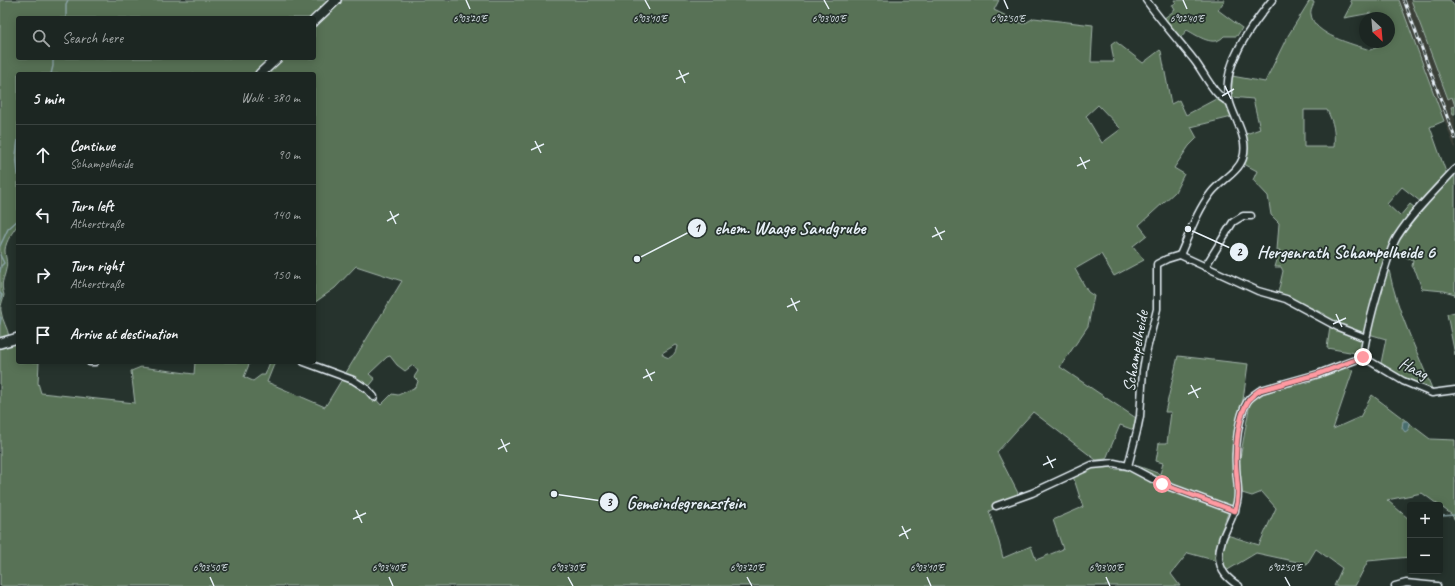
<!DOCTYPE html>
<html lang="en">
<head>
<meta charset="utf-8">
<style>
	:root { --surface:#1c2622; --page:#252e2a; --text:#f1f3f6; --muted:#a0a5a5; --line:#3a4340 }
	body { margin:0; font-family:Caveat,sans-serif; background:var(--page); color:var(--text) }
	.controls { position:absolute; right:12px; bottom:12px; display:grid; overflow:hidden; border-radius:4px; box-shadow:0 2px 10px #0003 }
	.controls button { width:36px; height:36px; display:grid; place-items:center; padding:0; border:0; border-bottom:1px solid var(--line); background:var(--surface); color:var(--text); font:20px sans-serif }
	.compass { position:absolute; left:1359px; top:12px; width:36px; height:36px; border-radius:50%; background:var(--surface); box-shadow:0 2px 10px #0003; rotate:154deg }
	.stop { position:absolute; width:12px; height:12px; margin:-9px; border:3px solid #ff9aa2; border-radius:50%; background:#fff }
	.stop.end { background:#ff9aa2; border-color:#fff; box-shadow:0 1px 4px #0008 }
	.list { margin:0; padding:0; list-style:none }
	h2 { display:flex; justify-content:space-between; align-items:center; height:52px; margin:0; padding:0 16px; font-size:17px }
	h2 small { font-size:13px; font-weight:400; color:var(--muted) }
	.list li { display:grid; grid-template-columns:26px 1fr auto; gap:12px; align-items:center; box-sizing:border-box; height:60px; padding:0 16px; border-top:1px solid var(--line) }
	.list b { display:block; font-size:15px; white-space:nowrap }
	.list p { margin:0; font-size:13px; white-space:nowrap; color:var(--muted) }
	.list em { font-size:13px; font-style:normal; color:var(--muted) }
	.icon { flex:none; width:22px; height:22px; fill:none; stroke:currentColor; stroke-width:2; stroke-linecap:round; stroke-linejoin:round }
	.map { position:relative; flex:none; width:1455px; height:586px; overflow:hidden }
	.search { position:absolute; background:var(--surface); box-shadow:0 2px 10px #0003; left:16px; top:16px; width:300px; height:44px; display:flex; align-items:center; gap:10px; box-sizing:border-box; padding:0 14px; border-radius:4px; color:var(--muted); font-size:15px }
	.panel { position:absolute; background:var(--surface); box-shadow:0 2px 10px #0003; left:16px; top:72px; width:300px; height:292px; border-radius:4px }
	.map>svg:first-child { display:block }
	.built { fill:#3b4139 }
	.green { fill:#597257; stroke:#a0b2a8; fill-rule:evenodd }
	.water { fill:#4a6e6e; stroke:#89a2a5 }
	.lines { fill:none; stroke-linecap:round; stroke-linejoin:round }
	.stream { stroke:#89a2a5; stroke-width:1.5 }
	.street-casing { stroke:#e8f1f8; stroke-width:9 }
	.secondary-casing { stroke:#e8f1f8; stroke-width:12 }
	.street { stroke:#26332d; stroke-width:6 }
	.secondary { stroke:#26332d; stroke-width:9 }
	.rail-casing { stroke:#e8f1f8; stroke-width:3 }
	.rail { stroke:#26332d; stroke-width:1.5; stroke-dasharray:4.5; stroke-linecap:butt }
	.route { stroke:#ff9aa2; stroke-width:5 }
	.ticks { fill:none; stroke:#e8f1f8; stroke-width:1.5 }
	.labels { text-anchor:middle; stroke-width:3.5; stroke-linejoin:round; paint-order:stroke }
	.street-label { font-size:17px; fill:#e8f1f8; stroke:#26332d }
	.ticks-label { font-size:10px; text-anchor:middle; fill:#e8f1f8; stroke:#26332d; stroke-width:3.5; stroke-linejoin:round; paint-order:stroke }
	.leader { fill:none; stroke:#e8f1f8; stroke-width:1.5 }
	.callout-dot { fill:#e8f1f8; stroke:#26332d; stroke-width:1.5 }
	.mark-label { font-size:12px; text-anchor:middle; font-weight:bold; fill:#111 }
	.callout-label { font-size:18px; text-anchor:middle; font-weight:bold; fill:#e8f1f8; stroke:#26332d; stroke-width:3.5; stroke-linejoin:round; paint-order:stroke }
</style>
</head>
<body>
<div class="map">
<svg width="1455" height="586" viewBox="0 0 1455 586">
	<rect width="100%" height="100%" fill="#26332d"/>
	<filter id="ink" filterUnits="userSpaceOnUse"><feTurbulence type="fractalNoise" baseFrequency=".025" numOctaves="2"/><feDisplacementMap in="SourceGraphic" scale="8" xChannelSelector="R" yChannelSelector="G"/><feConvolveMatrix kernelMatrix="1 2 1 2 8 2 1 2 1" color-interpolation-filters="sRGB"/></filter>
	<g filter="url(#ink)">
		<polygon class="built" points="1399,0 1411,0 1447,99 1452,97 1455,106 1451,107 1455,119 1455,149"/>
		<g class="green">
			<path d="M0 0H999L994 10 1023 24 1034 18 1093 25 1091 62H1114L1111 44 1115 41 1143 63 1160 50 1161 51 1171 104 1179 100 1186 115 1216 99 1228 105 1232 117 1191 127 1197 138 1189 146 1174 168 1184 174 1175 192 1139 225 1147 235 1133 246 1144 260 1114 276 1101 254 1075 269 1088 292 1094 296 1088 326 1060 367 1136 418 1134 430 1120 425 1106 459 1096 460 1033 412 997 452 1020 497 989 511 999 542 1003 558 1031 546 1036 560 1063 549 1053 520 1083 507 1073 476 1088 468 1110 466 1113 469 1128 470 1138 466 1160 474 1163 463 1156 461 1159 443H1167L1171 412H1165L1178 356 1248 364 1243 400 1232 454 1236 499 1228 513 1221 532 1217 550V561L1188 553 1171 574 1180 586H0V346L18 343V362H39L38 383 41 393 135 403 131 371 141 367 194 374 195 362H250L244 377 253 381 261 375H265L270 362H275L267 382 325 407 402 281 356 266 335 288 314 303V74H18V224C13 232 6 240 5 250 5 256 8 262 6 269 4 280 0 282 4 295 3 300 0 307 1 311 2 321 8 328 9 337L0 340ZM18 18H314V58H18ZM1098 105 1121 129 1102 143 1086 116ZM675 345 677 346C676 352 674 355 669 358L664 356 662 353ZM390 356 397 365 405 371 413 365 418 371 414 377 418 381 416 387 398 395 392 394 381 405 367 389 375 379 369 374 387 357Z"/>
			<path d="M1174 0H1225L1218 10 1242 28 1237 36H1224C1214 48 1198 36 1187 30L1179 39 1163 19 1175 10 1172 5 1176 3Z"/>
			<path d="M1310 0 1314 2C1313 6 1310 10 1311 14 1313 35 1353 44 1370 50L1380 46 1379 42H1389V18H1373L1371 13 1344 18 1352 3 1350 0H1399L1444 121 1430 127 1447 175 1421 202 1402 187 1387 204 1400 216 1410 204 1415 208 1401 227 1384 269 1389 270C1397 311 1417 351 1433 391L1404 379 1381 363 1386 339 1362 332 1361 354 1327 348 1330 327 1325 314 1278 293 1283 271 1281 267H1275L1280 250H1277L1279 223 1271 215 1268 196 1253 180 1257 171 1244 164C1249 153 1248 145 1246 134L1260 129 1253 99 1231 97 1232 76 1265 82 1286 39ZM1304 110H1327C1334 124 1335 131 1334 147H1304Z"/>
			<polygon points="1411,0 1450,0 1455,7 1455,114 1453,114 1451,107 1455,106 1452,97 1448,99"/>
			<path d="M1455 175V296V294L1444 291 1422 289 1416 272 1412 266 1413 261 1394 250C1409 220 1432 198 1455 175Z"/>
			<polygon points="1455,312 1455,355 1447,314"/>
			<path d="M1346 368 1353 370 1333 429 1360 417 1372 395 1430 439 1455 440V520L1451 514 1422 493 1387 500 1410 520V557L1368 561 1355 586H1334L1342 568 1316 549 1307 564 1256 553 1226 571C1222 556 1221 550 1227 535L1259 545 1276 508 1262 492 1252 496 1242 493 1239 464 1250 403 1263 394 1280 388 1306 383Z"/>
		</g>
		<polygon class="water" points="1403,421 1407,421 1409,423 1408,430 1405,432 1402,428"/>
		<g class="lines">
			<g class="stream">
				<polyline points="66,18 66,4 68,0"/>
				<polyline points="51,74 53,66 53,61 55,58"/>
				<polyline points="18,139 16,155 18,174"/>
				<polyline points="0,246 8,229 18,220"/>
				<polyline points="0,255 4,263 1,266 0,272"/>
				<polyline points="0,293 2,295 0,302"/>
				<polyline points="0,317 1,318 0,324"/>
				<polyline points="1442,516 1455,515"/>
			</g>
			<defs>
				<g id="street">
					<path d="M1146 0C1161 21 1178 40 1194 60 1205 74 1213 95 1229 102"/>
					<path d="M1180 255C1189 235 1197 211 1211 193 1220 181 1238 173 1243 158 1249 139 1235 120 1230 103 1218 69 1252 25 1272 0"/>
					<polyline points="1180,255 1258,291 1286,299 1338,327 1366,338"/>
					<polyline points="1205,267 1233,222 1243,216 1251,216"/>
					<path d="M1363 357C1367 327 1375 300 1384 271 1388 259 1391 247 1397 237 1413 212 1435 191 1455 169"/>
					<polyline points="1363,357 1403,381 1432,393 1455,390"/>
					<polyline points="90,362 95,362"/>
					<polyline points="304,362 353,380 367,389 374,397"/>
					<polyline points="1128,466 1137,431 1140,416 1143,370 1146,353 1157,309 1157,264 1167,259 1180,255"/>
					<polyline points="996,506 1032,493 1092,465 1114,463 1128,466 1162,484 1235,511"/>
					<path d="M1239 586C1228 579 1220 572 1219 557 1219 536 1233 522 1237 502 1240 490 1236 478 1236 465 1235 448 1238 417 1247 402 1250 397 1255 394 1261 390L1318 374 1363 357"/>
					<polyline points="1395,586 1406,583 1437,586"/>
				</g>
				<g id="secondary">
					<polyline points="314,21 336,0"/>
					<polyline points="260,74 277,58"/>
					<polyline points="0,343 18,338"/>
				</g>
			</defs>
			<use href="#street" class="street-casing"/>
			<use href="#secondary" class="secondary-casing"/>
			<use href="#street" class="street"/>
			<use href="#secondary" class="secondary"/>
			<defs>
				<polyline id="rail" points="1404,0 1455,138"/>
			</defs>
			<use href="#rail" class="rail-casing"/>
			<use href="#rail" class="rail"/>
		</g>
	</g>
	<g class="lines" filter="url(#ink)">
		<path class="route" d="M1162 484 1235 511C1240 496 1237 483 1236 467 1235 450 1238 418 1247 403 1250 397 1255 394 1260 390L1318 374 1363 357"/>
	</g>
	<path class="ticks" d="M466 0 470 9M645 0 650 9M824 0 829 9M1004 0 1008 9M1183 0 1187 9M679 70 685 83M676 79 689 73M1225 86 1231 99M1222 96 1234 89M535 141 541 153M531 150 544 144M1080 157 1086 169M1077 166 1090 160M390 211 396 224M387 221 399 214M935 227 942 240M932 237 945 231M791 298 797 311M787 307 800 301M1336 314 1342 327M1333 324 1346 318M646 369 652 381M643 378 655 372M1191 385 1198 398M1188 394 1201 388M501 439 507 452M498 449 510 443M1047 456 1053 468M1043 465 1056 459M356 510 362 523M353 519 366 513M902 526 908 539M899 536 911 529M210 577 214 586M389 577 393 586M568 577 573 586M747 577 752 586M927 577 931 586M1106 577 1110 586M1285 577 1290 586"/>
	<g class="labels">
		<g class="street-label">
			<text transform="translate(1135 351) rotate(-80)" y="6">Schampelheide</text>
			<text transform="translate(1414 368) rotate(26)" y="6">Haag</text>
		</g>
	</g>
	<g class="ticks-label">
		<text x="470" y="22">6°03'20"E</text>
		<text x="650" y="22">6°03'10"E</text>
		<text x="829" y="22">6°03'00"E</text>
		<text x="1008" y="22">6°02'50"E</text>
		<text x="1187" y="22">6°02'40"E</text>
		<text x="210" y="571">6°03'50"E</text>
		<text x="389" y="571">6°03'40"E</text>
		<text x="568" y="571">6°03'30"E</text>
		<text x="747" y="571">6°03'20"E</text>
		<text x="927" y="571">6°03'10"E</text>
		<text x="1106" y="571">6°03'00"E</text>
		<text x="1285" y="571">6°02'50"E</text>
	</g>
	<path class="leader" d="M637 259L697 228M1188 229L1239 252M554 494L609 502"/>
	<g class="callout-dot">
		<circle cx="637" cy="259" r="4"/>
		<circle cx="1188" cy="229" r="4"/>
		<circle cx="554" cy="494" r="4"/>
		<circle cx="697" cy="228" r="10"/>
		<circle cx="1239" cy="252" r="10"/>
		<circle cx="609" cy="502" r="10"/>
	</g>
	<g class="mark-label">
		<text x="697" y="232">1</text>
		<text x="1239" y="256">2</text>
		<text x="609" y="506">3</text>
	</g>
	<g class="callout-label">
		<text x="790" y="234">ehem. Waage Sandgrube</text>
		<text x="1346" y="258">Hergenrath Schampelheide 6</text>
		<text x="686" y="509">Gemeindegrenzstein</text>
	</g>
</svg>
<div class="controls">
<button>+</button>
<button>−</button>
</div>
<svg class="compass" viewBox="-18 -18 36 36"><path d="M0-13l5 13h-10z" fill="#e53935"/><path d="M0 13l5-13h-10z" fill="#a0a5a5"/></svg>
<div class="stop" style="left:1162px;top:484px"></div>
<div class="stop end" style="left:1363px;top:357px"></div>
<div class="search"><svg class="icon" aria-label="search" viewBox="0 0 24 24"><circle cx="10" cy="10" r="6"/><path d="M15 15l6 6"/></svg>Search here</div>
<section class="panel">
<h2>5 min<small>Walk · 380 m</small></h2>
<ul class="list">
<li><svg class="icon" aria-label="ahead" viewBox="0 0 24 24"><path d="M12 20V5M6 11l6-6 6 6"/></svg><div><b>Continue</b><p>Schampelheide</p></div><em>90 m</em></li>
<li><svg class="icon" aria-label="left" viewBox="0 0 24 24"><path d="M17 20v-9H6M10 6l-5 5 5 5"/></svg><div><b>Turn left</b><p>Atherstraße</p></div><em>140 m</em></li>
<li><svg class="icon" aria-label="right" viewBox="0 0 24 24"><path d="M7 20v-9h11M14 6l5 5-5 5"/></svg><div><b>Turn right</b><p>Atherstraße</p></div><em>150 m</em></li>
<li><svg class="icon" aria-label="arrive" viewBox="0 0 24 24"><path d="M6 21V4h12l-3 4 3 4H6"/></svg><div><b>Arrive at destination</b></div></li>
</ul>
</section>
</div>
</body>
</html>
